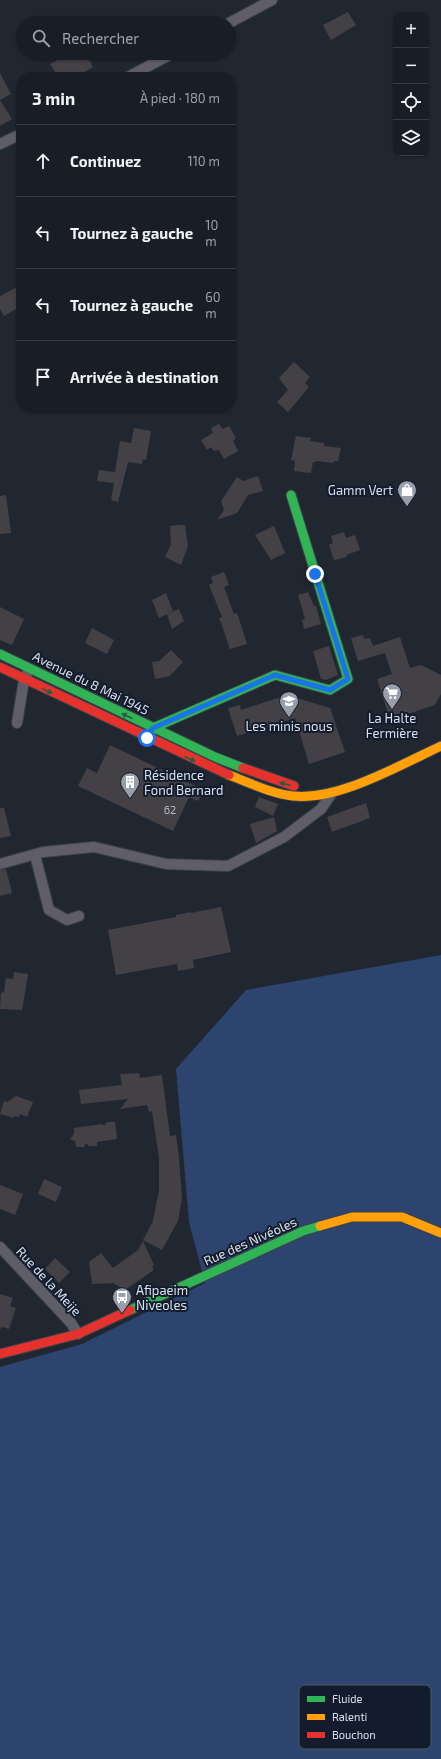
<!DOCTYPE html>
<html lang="fr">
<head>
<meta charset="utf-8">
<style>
	:root { --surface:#191d25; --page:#22262d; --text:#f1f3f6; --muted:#9fa2a7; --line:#373b42 }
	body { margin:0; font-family:"Exo 2",sans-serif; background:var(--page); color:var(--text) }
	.controls { position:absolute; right:12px; top:12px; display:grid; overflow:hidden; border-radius:8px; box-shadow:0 1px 3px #0004 }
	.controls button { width:36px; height:36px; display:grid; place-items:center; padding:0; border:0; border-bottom:1px solid var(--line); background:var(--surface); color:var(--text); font:20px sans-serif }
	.stop { position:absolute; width:12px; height:12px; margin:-9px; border:3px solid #1a73e8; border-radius:50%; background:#fff }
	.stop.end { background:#1a73e8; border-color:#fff; box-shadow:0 1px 4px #0008 }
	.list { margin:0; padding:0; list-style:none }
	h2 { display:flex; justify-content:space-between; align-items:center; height:52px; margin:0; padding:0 16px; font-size:17px }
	h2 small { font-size:13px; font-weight:400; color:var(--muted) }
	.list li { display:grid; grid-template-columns:26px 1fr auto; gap:12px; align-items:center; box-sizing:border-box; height:72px; padding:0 16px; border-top:1px solid var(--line) }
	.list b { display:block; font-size:15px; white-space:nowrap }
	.list em { font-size:13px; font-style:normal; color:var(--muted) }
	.icon { flex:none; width:22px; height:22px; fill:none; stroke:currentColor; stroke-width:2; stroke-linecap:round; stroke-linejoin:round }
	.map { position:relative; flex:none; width:441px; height:1759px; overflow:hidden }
	.search { position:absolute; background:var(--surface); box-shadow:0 1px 3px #0004; left:16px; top:16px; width:220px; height:44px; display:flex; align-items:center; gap:10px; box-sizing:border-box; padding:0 14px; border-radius:22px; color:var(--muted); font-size:15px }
	.panel { position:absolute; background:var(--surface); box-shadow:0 1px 3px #0004; left:16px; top:72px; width:220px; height:340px; border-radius:16px }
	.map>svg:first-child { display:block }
	.grass { fill:#2c446e }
	.building { fill:#434146 }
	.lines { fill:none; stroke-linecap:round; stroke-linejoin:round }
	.street-casing { stroke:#3c4249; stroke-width:12 }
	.fast-casing { stroke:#3c4249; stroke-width:11 }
	.slow-casing { stroke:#3c4249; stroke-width:11 }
	.jam-casing { stroke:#3c4249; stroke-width:11 }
	.street { stroke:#5f5d67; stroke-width:10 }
	.fast { stroke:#30b455; stroke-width:9 }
	.slow { stroke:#ff9f0a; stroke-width:9 }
	.jam { stroke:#e5322d; stroke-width:9 }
	.oneway { fill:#20603f }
	.route { stroke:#1a73e8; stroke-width:5 }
	.labels { text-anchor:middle; stroke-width:4; stroke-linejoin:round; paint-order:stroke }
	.number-label { font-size:11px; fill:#b3b8c2 }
	.poi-label { font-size:13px; fill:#d8e0ec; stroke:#121c2d }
	.street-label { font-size:13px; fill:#d8e0ec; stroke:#121c2d }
	.key { fill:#121c2d; stroke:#4d5766; stroke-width:1 }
	.key-label { font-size:11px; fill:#d8e0ec }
</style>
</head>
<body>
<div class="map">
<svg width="441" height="1759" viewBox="0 0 441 1759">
	<rect width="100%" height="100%" fill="#212731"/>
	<polygon class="grass" points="441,955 441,1759 0,1759 0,1367 82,1344 205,1283 189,1222 176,1069 246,990"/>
	<g class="building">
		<polygon points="348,12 356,25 331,40 323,25"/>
		<polygon points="71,53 75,60 86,54 93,67 76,77 58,77 50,64"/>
		<polygon points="0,73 11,94 0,100 12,119 0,126"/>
		<polygon points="21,285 21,306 4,316 0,309 0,296"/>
		<polygon points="294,362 310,377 305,383 309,387 288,412 277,402 288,390 279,378"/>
		<polygon points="219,424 223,429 229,426 236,438 233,441 238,451 224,459 219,450 214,451 211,447 207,450 201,440 213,433 211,428"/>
		<polygon points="134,428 151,431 146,460 143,459 142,464 128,462 118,502 111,500 114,483 97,481 99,470 115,472 120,441 131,443"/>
		<polygon points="296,436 311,438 310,441 324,443 324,446 341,448 338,461 334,461 334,463 316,461 316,462 313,462 311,473 294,471 295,461 291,460"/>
		<polygon points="258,476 263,491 248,495 237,513 217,520 224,510 221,501 237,477 243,481"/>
		<polygon points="6,495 11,533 0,534 0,496"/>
		<polygon points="178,525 185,525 188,546 181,565 165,557 171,544 170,526"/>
		<polygon points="274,526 285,553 271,560 255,535"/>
		<polygon points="344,532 346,538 355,535 360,550 346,555 347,557 334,560 329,545 333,543 331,536"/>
		<polygon points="224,572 229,585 224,587 234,614 237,613 247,644 230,649 221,623 219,618 222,617 209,585 213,583 211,577"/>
		<polygon points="308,592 314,606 316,606 321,624 304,629 302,620 305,619 298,595"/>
		<polygon points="166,593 173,611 159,618 152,600"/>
		<polygon points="0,607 24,619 12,645 0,640"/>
		<polygon points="179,609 184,621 172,629 167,614"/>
		<polygon points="92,628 114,640 107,654 85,643"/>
		<polygon points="363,635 364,639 370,638 373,646 400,637 410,668 421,665 441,675 441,694 435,705 390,720 377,679 392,674 385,653 358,661 351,638"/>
		<polygon points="329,646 338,675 326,680 321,679 313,651"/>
		<polygon points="171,650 183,662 170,676 155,679 152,662 159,661"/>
		<polygon points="287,695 330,708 345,752 309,764 295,718 237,736 228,708 240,705 241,710"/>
		<polygon points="110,745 204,790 198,801 189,797 173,831 78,786 87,768 97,773"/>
		<polygon points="259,797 278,804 273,816 255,807"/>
		<polygon points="366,803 370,818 332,832 327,817"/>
		<polygon points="0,808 4,808 11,836 0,838"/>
		<polygon points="274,817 277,831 256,843 250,824"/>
		<polygon points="6,869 12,893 0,896 0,870"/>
		<polygon points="221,907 231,952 193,960 194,968 178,971 177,964 116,975 108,930 176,917 176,915 191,912 191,913"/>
		<polygon points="14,972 28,974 22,1010 0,1009 1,993 4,992 6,978 13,979"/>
		<polygon points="139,1073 140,1078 162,1075 170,1136 176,1135 179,1157 182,1199 178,1221 162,1250 143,1240 153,1221 159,1190 159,1158 152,1111 149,1112 147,1105 120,1109 128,1099 81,1104 79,1090 122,1085 120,1074"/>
		<polygon points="16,1096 33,1102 27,1117 20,1114 19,1117 14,1116 14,1118 0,1114 4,1101 7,1102"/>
		<polygon points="107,1122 115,1122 117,1139 97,1142 97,1146 89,1146 86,1143 84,1147 76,1147 75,1141 70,1139 74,1134 74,1128 102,1124 104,1126"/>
		<polygon points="44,1179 62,1187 56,1202 38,1194"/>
		<polygon points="0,1185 23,1194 15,1215 0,1209"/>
		<polygon points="143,1241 154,1265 152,1267 154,1270 125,1290 113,1283 92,1284 89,1262 101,1253 113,1268 138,1250"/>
		<polygon points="55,1258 70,1272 59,1283 45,1269"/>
		<polygon points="0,1294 13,1298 10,1306 16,1308 9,1329 2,1327 0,1329"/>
	</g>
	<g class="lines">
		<defs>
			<g id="street">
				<polyline points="229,23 272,0"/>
				<polyline points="128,77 173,53"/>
				<polyline points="0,144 21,134"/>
				<polyline points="17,723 24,680 27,674"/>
				<polyline points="35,855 49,910 67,920 79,916"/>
				<polyline points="0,864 43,852 94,847 166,864 228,866 284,837 321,809 332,793"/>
				<polyline points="0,1247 71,1323 78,1334"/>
			</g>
			<g id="fast">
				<polyline points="0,654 215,757 243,768"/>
				<polyline points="149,735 153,728 275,675 330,690 348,679 291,495"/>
				<polyline points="130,1310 303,1231 320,1226"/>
			</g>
			<g id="slow">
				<path d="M229 775C250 783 270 793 293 796 338 801 400 765 441 746"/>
				<polyline points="320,1226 352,1217 402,1217 441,1233"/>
			</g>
			<g id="jam">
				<polyline points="0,667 229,775"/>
				<polyline points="243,768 294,786"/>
				<polyline points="0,1354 78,1334 130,1310"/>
			</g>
		</defs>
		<use href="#street" class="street-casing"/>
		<use href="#fast" class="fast-casing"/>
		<use href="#slow" class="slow-casing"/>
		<use href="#jam" class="jam-casing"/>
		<use href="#street" class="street"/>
		<use href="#fast" class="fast"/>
		<use href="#slow" class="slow"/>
		<use href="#jam" class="jam"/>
	</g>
	<defs><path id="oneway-solid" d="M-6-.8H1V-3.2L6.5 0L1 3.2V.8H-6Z"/></defs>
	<g class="oneway">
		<use href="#oneway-solid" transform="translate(47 691) rotate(26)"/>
		<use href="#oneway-solid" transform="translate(127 716) rotate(-154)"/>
		<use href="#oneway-solid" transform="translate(190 759) rotate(24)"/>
		<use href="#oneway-solid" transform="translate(285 784) rotate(-165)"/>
	</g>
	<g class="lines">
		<polyline class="route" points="147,738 153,728 275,675 330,690 348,679 315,574"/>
	</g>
	<defs>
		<symbol id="shop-pin" viewBox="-11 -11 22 30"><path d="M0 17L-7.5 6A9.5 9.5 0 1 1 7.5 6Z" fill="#989fab" stroke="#121c2d"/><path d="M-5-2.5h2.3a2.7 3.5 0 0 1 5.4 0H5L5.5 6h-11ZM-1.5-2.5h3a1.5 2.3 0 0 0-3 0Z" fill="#fff"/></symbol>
		<symbol id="supermarket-pin" viewBox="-11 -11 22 30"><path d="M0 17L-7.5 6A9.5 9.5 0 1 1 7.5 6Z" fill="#989fab" stroke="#121c2d"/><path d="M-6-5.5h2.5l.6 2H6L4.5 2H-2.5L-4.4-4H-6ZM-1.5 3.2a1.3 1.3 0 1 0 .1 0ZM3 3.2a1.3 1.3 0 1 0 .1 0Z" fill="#fff"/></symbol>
		<symbol id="school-pin" viewBox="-11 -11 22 30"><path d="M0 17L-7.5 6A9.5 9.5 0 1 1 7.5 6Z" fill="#989fab" stroke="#121c2d"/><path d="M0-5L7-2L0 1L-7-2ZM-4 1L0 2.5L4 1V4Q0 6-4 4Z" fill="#fff"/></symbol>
		<symbol id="building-pin" viewBox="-11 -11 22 30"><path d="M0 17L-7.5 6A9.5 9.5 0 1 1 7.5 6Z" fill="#989fab" stroke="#121c2d"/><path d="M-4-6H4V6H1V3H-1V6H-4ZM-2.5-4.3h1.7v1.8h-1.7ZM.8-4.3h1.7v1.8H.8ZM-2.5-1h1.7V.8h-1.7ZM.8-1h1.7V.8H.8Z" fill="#fff"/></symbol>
		<symbol id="bus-pin" viewBox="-11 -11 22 30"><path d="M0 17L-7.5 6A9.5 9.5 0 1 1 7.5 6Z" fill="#989fab" stroke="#121c2d"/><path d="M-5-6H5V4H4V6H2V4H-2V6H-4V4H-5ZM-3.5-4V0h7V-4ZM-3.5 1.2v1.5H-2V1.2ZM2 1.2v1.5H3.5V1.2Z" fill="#fff"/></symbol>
	</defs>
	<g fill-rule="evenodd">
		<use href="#shop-pin" x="396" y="479" width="22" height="30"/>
		<use href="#supermarket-pin" x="381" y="682" width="22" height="30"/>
		<use href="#school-pin" x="278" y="690" width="22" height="30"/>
		<use href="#building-pin" x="119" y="771" width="22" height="30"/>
		<use href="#bus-pin" x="111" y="1286" width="22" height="30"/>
	</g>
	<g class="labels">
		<g class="number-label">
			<text x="170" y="814">62</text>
		</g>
		<g class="poi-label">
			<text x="393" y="495" text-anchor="end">Gamm Vert</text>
			<text x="392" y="723">La Halte<tspan x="392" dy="15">Fermière</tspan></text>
			<text x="289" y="731">Les minis nous</text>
			<text x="144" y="780" text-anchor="start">Résidence<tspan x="144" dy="15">Fond Bernard</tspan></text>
			<text x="136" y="1295" text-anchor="start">Afipaeim<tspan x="136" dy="15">Niveoles</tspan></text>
		</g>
		<g class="street-label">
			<text transform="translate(91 683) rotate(26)" y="5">Avenue du 8 Mai 1945</text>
			<text transform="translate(250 1241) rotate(-24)" y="5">Rue des Nivéoles</text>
			<text transform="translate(49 1281) rotate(47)" y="5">Rue de la Meije</text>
		</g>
	</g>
	<rect x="299" y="1685" width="132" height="64" rx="6" class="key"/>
	<rect x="307" y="1696" width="18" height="6" fill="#30b455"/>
	<rect x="307" y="1714" width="18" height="6" fill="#ff9f0a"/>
	<rect x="307" y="1732" width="18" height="6" fill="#e5322d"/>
	<g class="key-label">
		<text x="332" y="1703">Fluide</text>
		<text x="332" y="1721">Ralenti</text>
		<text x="332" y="1739">Bouchon</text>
	</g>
</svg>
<div class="controls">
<button>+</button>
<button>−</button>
<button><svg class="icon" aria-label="locate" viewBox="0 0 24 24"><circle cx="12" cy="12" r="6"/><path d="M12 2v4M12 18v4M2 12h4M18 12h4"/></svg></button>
<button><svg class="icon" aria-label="layers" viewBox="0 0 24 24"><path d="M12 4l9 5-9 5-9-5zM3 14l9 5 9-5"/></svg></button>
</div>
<div class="stop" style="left:147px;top:738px"></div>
<div class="stop end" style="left:315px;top:574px"></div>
<div class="search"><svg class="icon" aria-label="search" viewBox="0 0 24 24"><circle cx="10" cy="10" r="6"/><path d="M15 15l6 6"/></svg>Rechercher</div>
<section class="panel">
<h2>3 min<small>À pied · 180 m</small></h2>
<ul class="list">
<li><svg class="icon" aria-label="ahead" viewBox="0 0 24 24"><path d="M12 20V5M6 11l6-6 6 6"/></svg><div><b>Continuez</b></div><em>110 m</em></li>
<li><svg class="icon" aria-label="left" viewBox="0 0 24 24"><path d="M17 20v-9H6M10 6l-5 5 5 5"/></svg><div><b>Tournez à gauche</b></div><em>10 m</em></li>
<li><svg class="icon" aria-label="left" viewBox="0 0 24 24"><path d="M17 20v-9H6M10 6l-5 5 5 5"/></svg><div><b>Tournez à gauche</b></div><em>60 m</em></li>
<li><svg class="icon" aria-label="arrive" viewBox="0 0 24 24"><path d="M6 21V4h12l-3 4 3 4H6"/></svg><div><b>Arrivée à destination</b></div></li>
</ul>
</section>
</div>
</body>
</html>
